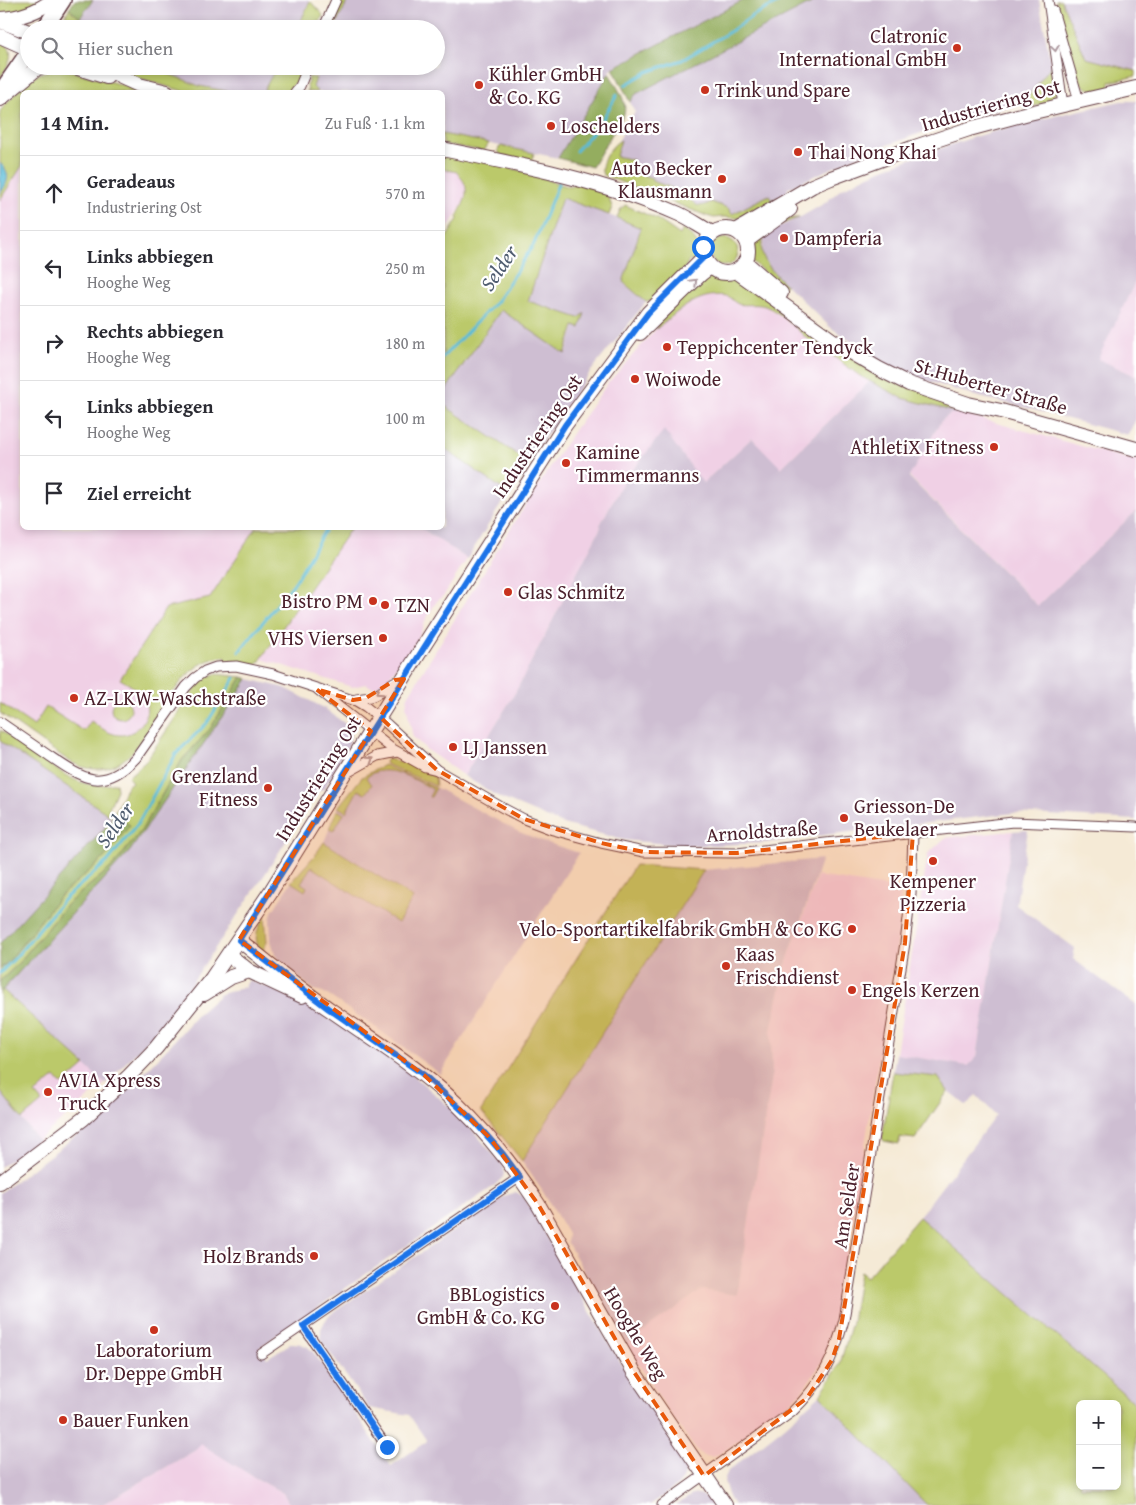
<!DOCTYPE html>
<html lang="de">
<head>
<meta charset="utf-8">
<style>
	:root { --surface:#fff; --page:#f7f7f7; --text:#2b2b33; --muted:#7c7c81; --line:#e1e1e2 }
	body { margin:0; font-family:"Gentium Book Plus",serif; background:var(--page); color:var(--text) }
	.controls { position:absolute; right:15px; bottom:15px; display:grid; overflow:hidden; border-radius:8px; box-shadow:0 2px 8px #0003 }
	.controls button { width:45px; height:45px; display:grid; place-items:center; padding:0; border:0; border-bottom:1px solid var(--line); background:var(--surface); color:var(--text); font:25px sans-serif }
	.stop { position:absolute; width:15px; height:15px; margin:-11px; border:4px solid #1a73e8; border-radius:50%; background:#fff }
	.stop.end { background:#1a73e8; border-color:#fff; box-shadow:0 1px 5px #0008 }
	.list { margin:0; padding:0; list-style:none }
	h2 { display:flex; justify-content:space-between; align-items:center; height:65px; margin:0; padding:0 20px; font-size:21px }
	h2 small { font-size:16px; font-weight:400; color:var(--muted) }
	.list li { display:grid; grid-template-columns:32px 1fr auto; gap:15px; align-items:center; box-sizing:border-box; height:75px; padding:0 20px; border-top:1px solid var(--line) }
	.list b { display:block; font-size:19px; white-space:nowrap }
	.list p { margin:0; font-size:16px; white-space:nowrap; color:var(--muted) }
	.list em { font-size:16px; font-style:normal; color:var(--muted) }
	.icon { flex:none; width:28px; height:28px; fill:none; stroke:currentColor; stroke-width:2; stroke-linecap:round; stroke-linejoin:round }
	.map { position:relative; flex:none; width:1136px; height:1505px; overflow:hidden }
	.search { position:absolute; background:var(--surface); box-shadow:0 2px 8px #0003; left:20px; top:20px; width:425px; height:55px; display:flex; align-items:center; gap:12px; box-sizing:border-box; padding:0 18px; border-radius:28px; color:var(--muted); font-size:19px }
	.panel { position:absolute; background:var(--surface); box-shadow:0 2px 8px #0003; left:20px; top:90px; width:425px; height:440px; border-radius:8px }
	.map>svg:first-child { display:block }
	.built { fill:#f0d0e5 }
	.industrial { fill:#cebed2 }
	.green { fill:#bbc96b; stroke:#82744b; fill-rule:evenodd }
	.forest { fill:#94ad5f; stroke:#6f6645 }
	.water { fill:#59bbd7; stroke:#526d81 }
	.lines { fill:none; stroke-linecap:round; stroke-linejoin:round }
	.stream { stroke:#59bbd7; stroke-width:3 }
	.street-casing { stroke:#643d45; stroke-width:11 }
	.secondary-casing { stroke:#643d45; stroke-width:16 }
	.primary-casing { stroke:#643d45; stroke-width:18 }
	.street { stroke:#fff; stroke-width:9 }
	.secondary { stroke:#fff; stroke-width:14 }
	.primary { stroke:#fff; stroke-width:15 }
	.oneway { stroke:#ae9aa0 }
	.route { stroke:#1a73e8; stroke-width:6 }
	.marked { fill:#e8590c; fill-opacity:0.2; stroke:#e8590c; stroke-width:4; stroke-dasharray:10 6; stroke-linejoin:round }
	.poi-dot { fill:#c8321e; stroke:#fff; stroke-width:2 }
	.labels { text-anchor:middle; stroke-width:4.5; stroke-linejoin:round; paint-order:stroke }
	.poi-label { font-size:20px; fill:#4a1f2b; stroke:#fff; text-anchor:start }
	.street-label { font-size:20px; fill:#4a1f2b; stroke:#fff }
	.water-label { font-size:21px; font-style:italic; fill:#505d70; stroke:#fff }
</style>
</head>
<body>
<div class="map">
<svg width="1136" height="1505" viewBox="0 0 1136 1505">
	<rect width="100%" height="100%" fill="#fff"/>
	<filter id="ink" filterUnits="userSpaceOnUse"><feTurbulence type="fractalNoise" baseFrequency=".02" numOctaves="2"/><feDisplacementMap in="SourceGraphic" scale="10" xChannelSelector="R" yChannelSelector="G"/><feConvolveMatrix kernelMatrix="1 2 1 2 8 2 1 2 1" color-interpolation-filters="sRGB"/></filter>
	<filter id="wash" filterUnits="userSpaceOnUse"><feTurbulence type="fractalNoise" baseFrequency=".0096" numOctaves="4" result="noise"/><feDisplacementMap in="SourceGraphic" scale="20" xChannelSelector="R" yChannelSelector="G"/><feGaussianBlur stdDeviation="1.12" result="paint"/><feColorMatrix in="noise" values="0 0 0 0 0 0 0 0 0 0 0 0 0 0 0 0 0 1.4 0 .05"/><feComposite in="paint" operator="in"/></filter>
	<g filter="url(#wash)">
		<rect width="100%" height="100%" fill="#f5ead6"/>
		<g class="built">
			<polygon points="22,166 22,528 256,528 210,598 166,608 120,678 139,691 143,697 147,707 145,718 143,723 134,732 124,735 107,732 91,721 84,732 46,707 34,726 0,703 0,200"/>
			<polygon points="443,169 457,172 464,182 466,190 465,200 443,236"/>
			<polygon points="1136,280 1136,376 1097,359"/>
			<polygon points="704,296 724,296 729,297 733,301 765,306 776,313 860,376 870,381 780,469 752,438 703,483 664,431 622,484 600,525 601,527 515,693 464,776 427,750 413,737 406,705 408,696 505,537 575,429 608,383 656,329 692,301"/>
			<polygon points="960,413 1136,461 1136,511 1038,606 909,476 941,421 950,414"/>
			<polygon points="351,528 421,528 467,559 444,595 437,601 426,619 418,638 410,650 387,679 380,685 373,688 366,684 352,687 262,659"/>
			<polygon points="1013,831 977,1057 968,1066 896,1054 928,854 945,838"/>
			<polygon points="817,876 901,889 899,933 838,1312 824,1360 800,1394 764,1423 723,1452 713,1457 703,1456 694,1447 665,1406 626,1344 701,1290 737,1295 772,1076 771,1031 785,967"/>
			<polygon points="85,1065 105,1084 38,1140 22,1119 41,1102 35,1094 55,1077 62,1085"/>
			<polygon points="201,1443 252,1476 283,1493 290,1505 101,1505 194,1451"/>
		</g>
		<g class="industrial">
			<polygon points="93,0 310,0 297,29 73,29"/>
			<polygon points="348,0 744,0 612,68 558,158 443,134 442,92 318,92 313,87 320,66 436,66 436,29 334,29"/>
			<polygon points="817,0 1039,0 1051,66 1024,102 935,128 865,153 788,188 787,193 730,217 701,209 605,164 635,112 630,102 635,94"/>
			<polygon points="1061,0 1136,0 1136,71 1086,58"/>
			<polygon points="143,66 278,66 272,75 263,92 232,92 199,86 180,78"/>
			<polygon points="1121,101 1136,101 1136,280 1098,359 1136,376 1136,419 1128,435 1027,408 967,394 966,393 908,375 881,362 830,327 769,268 764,260 762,251 764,240 769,231 799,218 825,203 841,189 869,175 898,163 974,137 1024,123"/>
			<polygon points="562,198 641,227 623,283 646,302 591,371 528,462 443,404 443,394 501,310 566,353 575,326 580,328 579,318 528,302"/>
			<polygon points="870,381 902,398 960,413 950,414 941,421 909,477 1038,606 1136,511 1136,820 1014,813 832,834 765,843 687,846 624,840 563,824 501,798 464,776 515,693 601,527 600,525 622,484 664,430 703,483 752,438 781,468"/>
			<polygon points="443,448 508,493 467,559 421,528 442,528"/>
			<polygon points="248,679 285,688 324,708 348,726 351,735 349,745 324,789 318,790 269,868 181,999 150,1038 105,1084 3,990 130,851"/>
			<polygon points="0,741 112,817 104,829 0,943"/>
			<polygon points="383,765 433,786 517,831 542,841 579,853 440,1074 378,1029 323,992 314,990 279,961 275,954 271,941 270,921 272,912 290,884 307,865 398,922 413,898 324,842 339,805 363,777 380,769"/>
			<polygon points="1028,830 1016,905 1075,948 1073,959 1136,1005 1136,1404 919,1217 996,1115 976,1095 967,1106 948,1091 938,1077 893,1072 896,1054 968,1066 977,1057 1013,831"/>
			<polygon points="822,859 785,967 771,1031 772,1076 737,1295 701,1290 626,1344 567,1242 568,1234 543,1192 522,1161 704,870"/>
			<polygon points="249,980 284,994 309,1006 352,1033 413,1075 463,1119 504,1167 504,1173 503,1177 494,1186 260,1347 267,1358 290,1344 299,1343 308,1347 314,1353 391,1466 427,1441 409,1415 369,1408 325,1346 321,1338 321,1329 325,1321 331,1314 506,1195 516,1192 524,1197 609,1344 681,1456 686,1471 683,1478 678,1485 650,1505 290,1505 283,1493 252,1476 201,1444 194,1451 101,1505 0,1505 0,1193 76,1136 116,1102 166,1050 196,1016 221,994 244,987"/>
			<polygon points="0,1091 38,1140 0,1167"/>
			<polygon points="820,1395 927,1505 734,1505 729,1498 724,1481 728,1471 785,1426"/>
			<polygon points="699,1494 706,1497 715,1505 676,1505 692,1495"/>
		</g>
		<g class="green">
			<polygon points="16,0 45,0 32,9 0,15 0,2"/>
			<polygon points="341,0 348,0 334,29 327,29"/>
			<path d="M1056 0H1061L1086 58 1136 71V76L1110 82V88C1092 92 1086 91 1075 76Z"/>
			<polygon points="310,1 323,15 320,22 316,21 312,29 297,29"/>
			<polygon points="69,9 80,18 73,29 58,29"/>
			<path d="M0 41C19 49 8 66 0 78Z"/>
			<polygon points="109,66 143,66 180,78 199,86 232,92 186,92 132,76"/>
			<polygon points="278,66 303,66 299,79 287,92 263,92 272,75"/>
			<path d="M1051 66 1057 91C1050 103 1040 105 1026 108L1024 102Z"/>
			<path d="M64 69 148 92H22V166L0 200C0 185 16 179 0 163V111C19 90 33 68 64 69Z"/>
			<polygon points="309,77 316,78 313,87 318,92 308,92 307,85"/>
			<polygon points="442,134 489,143 484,151 443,144"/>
			<path d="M621 140 616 156 633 160 630 171 652 178V181L675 189 674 192C678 193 683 194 686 196 697 204 696 210 711 202L728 208 732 214 769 195 771 200 779 197 738 218 723 217 714 218 707 216 603 175C598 164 611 145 621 140Z"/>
			<polygon points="501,146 534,153 531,162 500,155 498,149"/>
			<path d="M443 153 549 177 547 180 570 187 575 182 607 193 612 207 609 215 562 198 528 301 579 318 585 313 580 328 574 326 565 354 501 310 443 394V243L458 219 457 217C462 206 470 194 464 182 462 178 459 176 457 172L443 169Z"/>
			<path d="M625 205 657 219 680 235 683 229C696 239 705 248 693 263L689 260 685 268 652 301 646 302 623 282 641 228 617 218 620 210Z"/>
			<path d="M782 218H799C790 221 776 224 769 231 750 251 772 271 786 285L782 289 750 259 752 242Z"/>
			<circle cx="724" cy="252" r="14"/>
			<path d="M710 276 725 278 734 276 770 300 948 403 960 413 902 398 860 376 818 345 815 347C802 334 782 312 765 306 756 303 746 306 738 304 733 302 731 297 726 296 697 291 676 314 656 329L659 321 706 277Z"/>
			<polygon points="442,404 528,462 508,493 443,448"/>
			<path d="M256 528H351L257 665 225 660 226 657C159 658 153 787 83 767 71 764 60 754 50 748 33 736 17 725 0 713V703L34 726 46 707 84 731 91 721C100 727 108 734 119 735 139 736 155 713 142 695 136 688 127 683 120 679L166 608 210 598Z"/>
			<path d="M215 674 242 677 210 729 182 760 141 831 113 866 67 904 17 965 0 981V969L10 960 59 897 104 858 114 815 112 817 0 741V730C14 740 28 749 42 759 66 776 84 791 116 783L117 790 108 810 114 814 127 786 132 782 128 777 145 762 199 683 205 678Z"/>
			<circle cx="121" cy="709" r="10"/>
			<polygon points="387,759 404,762 433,775 435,778 436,786 386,764 385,762"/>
			<path d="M384 765 436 788 431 797H429L433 789C414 780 385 760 366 778L372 784 365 794 358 790 346 812 338 807 362 777Z"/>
			<polygon points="337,810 344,814 333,831 329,829"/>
			<polygon points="324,842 413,898 398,923 311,867 301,883 307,887 305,891 291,882 315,855"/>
			<polygon points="635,865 704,870 522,1161 481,1111"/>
			<path d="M265 915 267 942 262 952C251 939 258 928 265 915Z"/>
			<polygon points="3,990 85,1065 62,1085 55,1077 35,1094 42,1102 22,1119 0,1091 0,993"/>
			<polygon points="893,1072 938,1077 948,1091 915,1139 899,1137 899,1144 884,1141 882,1138"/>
			<path d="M919 1217 1136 1404V1505H927L820 1395 840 1364 852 1322 860 1272 867 1277ZM1080 1404H1117V1486H1080Z"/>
		</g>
		<g class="forest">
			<polygon points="75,0 93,0 80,18 69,9"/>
			<polygon points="744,0 817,0 636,94 630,102 613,68"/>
			<path d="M609 73C615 85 628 100 624 114L592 167 558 158Z"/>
			<polygon points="242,677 248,679 130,851 0,993 0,981 17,965 67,904 113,866 141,831 182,760 210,729"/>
			<polygon points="114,815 130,825 104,858 59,897 10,960 0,969 0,943 104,829"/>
		</g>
		<path class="water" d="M0 163C12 174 8 182 0 194Z"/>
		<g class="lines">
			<g class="stream">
				<polyline points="625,85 647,72 682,60 731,31 754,15 783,0"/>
				<polyline points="576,151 599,125 617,95"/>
				<polyline points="442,358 497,301 534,244 559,182"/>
				<polyline points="239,652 295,582 326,528"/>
				<polyline points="0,973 15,958 65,898 108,861 137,825 176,754 207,723 235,678"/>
			</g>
		</g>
	</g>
	<g filter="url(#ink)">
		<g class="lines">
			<defs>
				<g id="street">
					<polyline points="1048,0 1063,105"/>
					<polyline points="1053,10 1079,101"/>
					<polyline points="323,29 336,0"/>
					<polyline points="295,92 300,86 308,66"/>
					<polyline points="318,690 391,748 425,767 437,770"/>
					<path d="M353 700C360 697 366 699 373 696 386 691 390 680 404 679"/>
					<path d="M0 722C16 733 32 744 48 755 82 778 102 794 136 758L186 687 195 678 205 671 216 667 236 666 273 674 356 701 366 707 387 724 437 770 503 808 524 819 553 830 601 843 644 852 737 853 1013 822 1136 827"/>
					<polyline points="345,774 377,756 397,752"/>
					<polyline points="303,1326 387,1447"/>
					<polyline points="261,1354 520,1177"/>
					<path d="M662 1505 792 1412C821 1384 834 1358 844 1320L905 943 911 893 913 833"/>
				</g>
				<g id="secondary">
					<path d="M0 19C20 18 37 12 53 0"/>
					<polyline points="0,21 29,32"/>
					<polyline points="0,36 29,49"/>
					<polyline points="72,66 107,77"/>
					<polyline points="97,66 139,85 167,92"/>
					<polyline points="0,99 36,69 43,66"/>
					<path d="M442 149C522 165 604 181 679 214 690 219 701 227 712 233"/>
					<circle cx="726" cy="251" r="22"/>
					<polyline points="736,231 812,186 831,178 912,148 969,129 1025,114 1136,88"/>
					<polyline points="746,241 790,209"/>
					<polyline points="745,262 781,293"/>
					<polyline points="736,271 843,348 879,369 909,384 968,404 1001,411 1136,449"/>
					<polyline points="640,333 701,274 710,267"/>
					<path d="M239 940C269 964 300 989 332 1011 375 1041 419 1068 457 1104 488 1134 514 1167 538 1204L634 1372 725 1505"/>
					<polyline points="229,955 249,971 302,996"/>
					<polyline points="204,994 231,977 249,971"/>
					<polyline points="0,1182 83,1119 129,1076 156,1048 212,978 271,891 421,650 565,425 648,313 704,257"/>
				</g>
				<g id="primary">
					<polyline points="44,29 63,0"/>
					<polyline points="0,93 29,51"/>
				</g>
			</defs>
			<use href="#street" class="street-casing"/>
			<use href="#secondary" class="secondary-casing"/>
			<use href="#primary" class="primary-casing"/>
			<use href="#street" class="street"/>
			<use href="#secondary" class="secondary"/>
			<use href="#primary" class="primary"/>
		</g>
		<defs><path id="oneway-chevron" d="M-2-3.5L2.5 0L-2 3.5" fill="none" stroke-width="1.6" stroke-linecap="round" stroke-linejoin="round" transform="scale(1.25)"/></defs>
		<g class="oneway">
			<use href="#oneway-chevron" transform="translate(1055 48) rotate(82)"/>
			<use href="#oneway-chevron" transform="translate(694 282) rotate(-45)"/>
			<use href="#oneway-chevron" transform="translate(379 692) rotate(147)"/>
			<use href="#oneway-chevron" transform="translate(370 760) rotate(-33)"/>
		</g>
	</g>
	<g class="lines" filter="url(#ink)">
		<polyline class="route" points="387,1447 303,1326 520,1177 503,1154 474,1121 424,1075 329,1009 239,940 565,425 648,313 704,257 703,247"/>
	</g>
	<path class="marked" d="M404 679 380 717 437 770 524 819 601 843 644 852 737 853 913 833 905 943 839 1339 832 1360 807 1398 704 1476 634 1372 538 1204 490 1138 424 1075 239 940 371 731 316 689 353 700 366 698 395 680Z"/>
	<g class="poi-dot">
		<circle cx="957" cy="48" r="5"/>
		<circle cx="479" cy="85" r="5"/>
		<circle cx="705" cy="90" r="5"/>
		<circle cx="551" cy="126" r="5"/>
		<circle cx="798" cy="152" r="5"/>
		<circle cx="722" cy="179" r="5"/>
		<circle cx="784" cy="238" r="5"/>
		<circle cx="667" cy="347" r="5"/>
		<circle cx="635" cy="379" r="5"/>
		<circle cx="994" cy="447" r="5"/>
		<circle cx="566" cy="463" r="5"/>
		<circle cx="508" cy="592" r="5"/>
		<circle cx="373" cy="601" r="5"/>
		<circle cx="385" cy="605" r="5"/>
		<circle cx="383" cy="638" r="5"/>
		<circle cx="74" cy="698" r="5"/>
		<circle cx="453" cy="747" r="5"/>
		<circle cx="268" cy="788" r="5"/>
		<circle cx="844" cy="818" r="5"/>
		<circle cx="933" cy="861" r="5"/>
		<circle cx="852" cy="929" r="5"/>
		<circle cx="726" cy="966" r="5"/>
		<circle cx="852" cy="990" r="5"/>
		<circle cx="48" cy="1092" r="5"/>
		<circle cx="314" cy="1256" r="5"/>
		<circle cx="555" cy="1306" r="5"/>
		<circle cx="154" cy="1330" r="5"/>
		<circle cx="63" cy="1420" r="5"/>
	</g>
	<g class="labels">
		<g class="poi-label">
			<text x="947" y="43" text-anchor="end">Clatronic<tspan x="947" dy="23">International GmbH</tspan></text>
			<text x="489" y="81">Kühler GmbH<tspan x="489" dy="23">&amp; Co. KG</tspan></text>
			<text x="715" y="97">Trink und Spare</text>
			<text x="561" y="133">Loschelders</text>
			<text x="808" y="159">Thai Nong Khai</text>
			<text x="712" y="175" text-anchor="end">Auto Becker<tspan x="712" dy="23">Klausmann</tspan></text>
			<text x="794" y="245">Dampferia</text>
			<text x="677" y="354">Teppichcenter Tendyck</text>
			<text x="645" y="386">Woiwode</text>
			<text x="984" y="454" text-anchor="end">AthletiX Fitness</text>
			<text x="576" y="459">Kamine<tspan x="576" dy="23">Timmermanns</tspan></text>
			<text x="518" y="599">Glas Schmitz</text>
			<text x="363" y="608" text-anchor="end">Bistro PM</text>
			<text x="395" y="612">TZN</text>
			<text x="373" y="645" text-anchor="end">VHS Viersen</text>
			<text x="84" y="705">AZ-LKW-Waschstraße</text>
			<text x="463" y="754">LJ Janssen</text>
			<text x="258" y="783" text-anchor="end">Grenzland<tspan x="258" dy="23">Fitness</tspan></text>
			<text x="854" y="813">Griesson-De<tspan x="854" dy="23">Beukelaer</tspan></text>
			<text x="933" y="888" text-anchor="middle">Kempener<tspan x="933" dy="23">Pizzeria</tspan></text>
			<text x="842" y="936" text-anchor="end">Velo-Sportartikelfabrik GmbH &amp; Co KG</text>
			<text x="736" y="961">Kaas<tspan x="736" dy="23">Frischdienst</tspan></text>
			<text x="862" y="997">Engels Kerzen</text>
			<text x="58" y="1087">AVIA Xpress<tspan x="58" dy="23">Truck</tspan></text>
			<text x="304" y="1263" text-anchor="end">Holz Brands</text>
			<text x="545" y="1301" text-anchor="end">BBLogistics<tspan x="545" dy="23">GmbH &amp; Co. KG</tspan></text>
			<text x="154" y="1357" text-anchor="middle">Laboratorium<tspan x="154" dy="23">Dr. Deppe GmbH</tspan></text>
			<text x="73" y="1427">Bauer Funken</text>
		</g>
		<g class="street-label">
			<text transform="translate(991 105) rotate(-16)" y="7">Industriering Ost</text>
			<text transform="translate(991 386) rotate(16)" y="7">St.Huberter Straße</text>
			<text transform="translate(537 436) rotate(-56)" y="7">Industriering Ost</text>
			<text transform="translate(318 778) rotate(-58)" y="7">Industriering Ost</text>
			<text transform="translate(762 831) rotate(-4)" y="7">Arnoldstraße</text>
			<text transform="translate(846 1206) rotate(-81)" y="7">Am Selder</text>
			<text transform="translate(636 1333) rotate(59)" y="7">Hooghe Weg</text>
		</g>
		<g class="water-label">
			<text transform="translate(499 268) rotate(-56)" y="7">Selder</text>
			<text transform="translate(115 825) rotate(-55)" y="7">Selder</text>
		</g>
	</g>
</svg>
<div class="controls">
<button>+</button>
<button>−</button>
</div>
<div class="stop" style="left:703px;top:247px"></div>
<div class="stop end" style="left:387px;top:1447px"></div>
<div class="search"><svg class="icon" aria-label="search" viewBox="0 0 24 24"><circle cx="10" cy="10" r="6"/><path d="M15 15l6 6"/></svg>Hier suchen</div>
<section class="panel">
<h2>14 Min.<small>Zu Fuß · 1.1 km</small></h2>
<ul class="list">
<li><svg class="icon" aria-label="ahead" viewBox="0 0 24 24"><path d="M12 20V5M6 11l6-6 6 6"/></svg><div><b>Geradeaus</b><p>Industriering Ost</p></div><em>570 m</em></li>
<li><svg class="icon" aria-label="left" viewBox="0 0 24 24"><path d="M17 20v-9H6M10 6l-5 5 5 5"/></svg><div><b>Links abbiegen</b><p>Hooghe Weg</p></div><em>250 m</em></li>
<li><svg class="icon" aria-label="right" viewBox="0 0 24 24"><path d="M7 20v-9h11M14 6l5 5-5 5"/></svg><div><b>Rechts abbiegen</b><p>Hooghe Weg</p></div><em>180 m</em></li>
<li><svg class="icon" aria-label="left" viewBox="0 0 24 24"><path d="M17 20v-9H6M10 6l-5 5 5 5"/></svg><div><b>Links abbiegen</b><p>Hooghe Weg</p></div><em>100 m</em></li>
<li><svg class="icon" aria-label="arrive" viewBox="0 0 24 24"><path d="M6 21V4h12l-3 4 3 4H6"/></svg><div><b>Ziel erreicht</b></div></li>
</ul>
</section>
</div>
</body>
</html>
